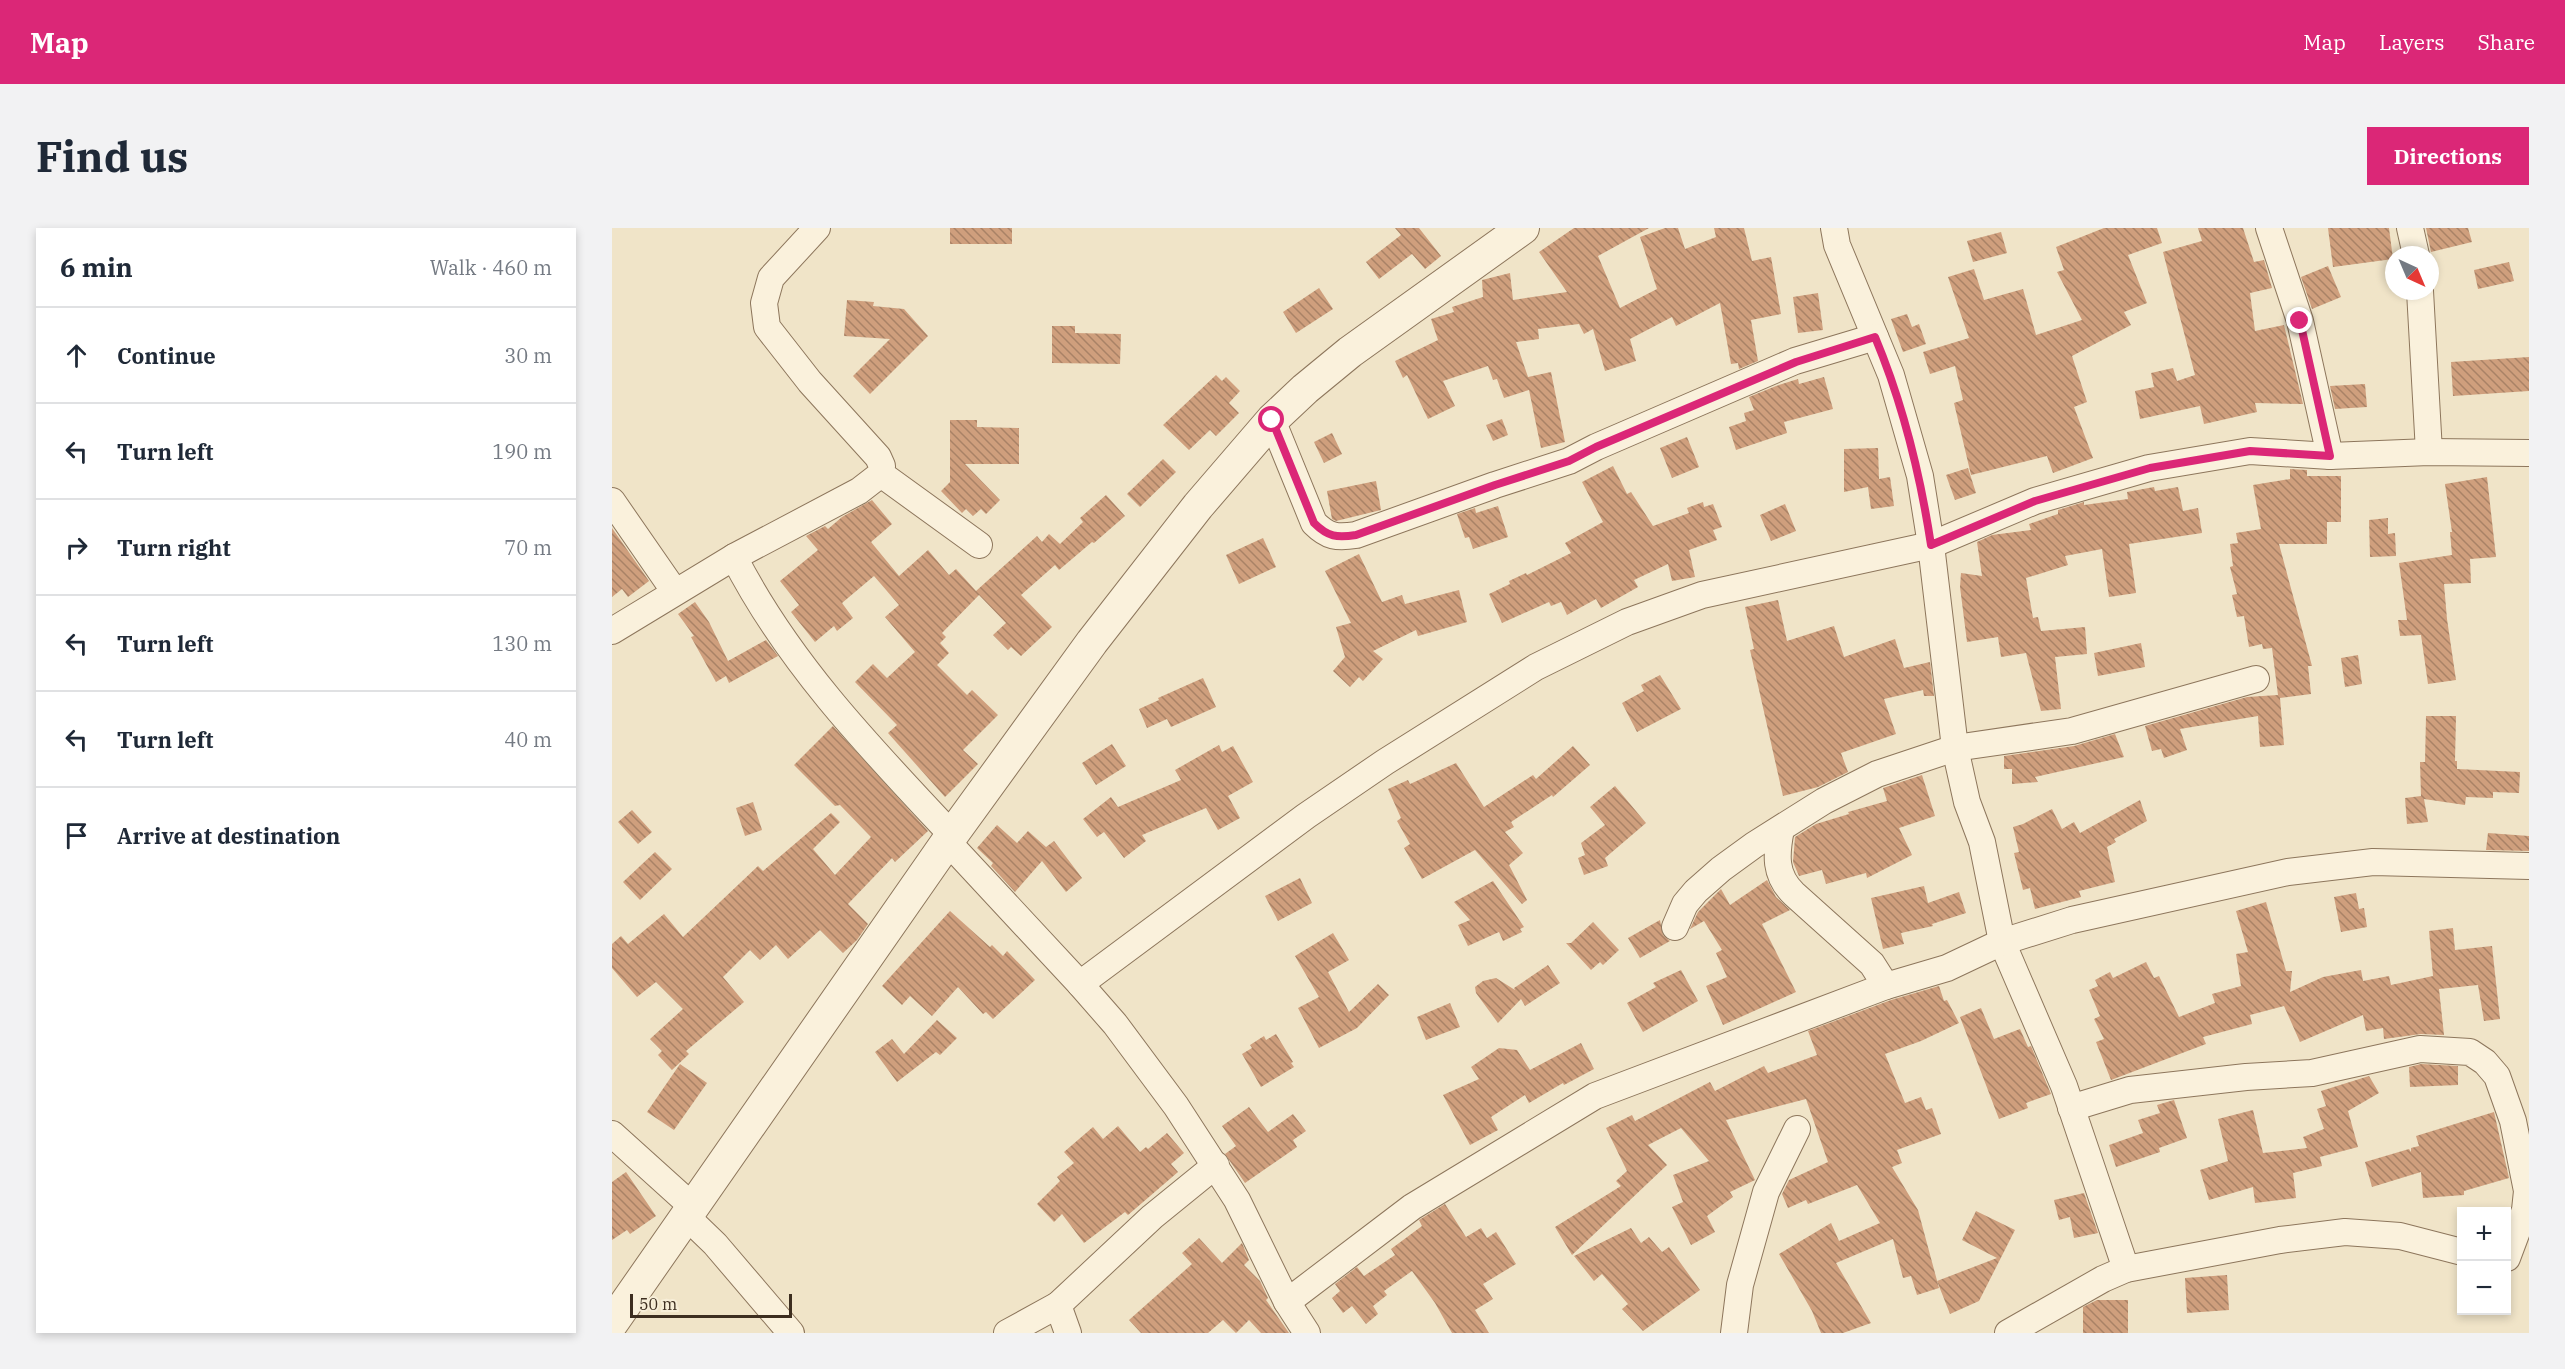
<!DOCTYPE html>
<html lang="en">
<head>
<meta charset="utf-8">
<style>
	:root { --surface:#fff; --page:#f2f2f3; --text:#1f2937; --muted:#747a83; --line:#e0e1e3; --accent:#db2777 }
	body { margin:0; font-family:"IBM Plex Serif",serif; background:var(--page); color:var(--text) }
	.controls { position:absolute; right:18px; bottom:18px; display:grid; overflow:hidden; border-radius:0px; box-shadow:0 3px 9px #0003 }
	.controls button { width:54px; height:54px; display:grid; place-items:center; padding:0; border:0; border-bottom:2px solid var(--line); background:var(--surface); color:var(--text); font:30px sans-serif }
	.compass { position:absolute; left:1773px; top:18px; width:54px; height:54px; border-radius:50%; background:var(--surface); box-shadow:0 3px 9px #0003; rotate:136deg }
	.scale { position:absolute; left:18px; bottom:15px; width:162px; box-sizing:border-box; padding-left:6px; border:3px solid #3d2e20; border-top:0; font-size:16px; line-height:21px; white-space:nowrap; color:#3d2e20; -webkit-text-stroke:4px #f7eed8; paint-order:stroke }
	.stop { position:absolute; width:18px; height:18px; margin:-14px; border:4px solid #db2777; border-radius:50%; background:#fff }
	.stop.end { background:#db2777; border-color:#fff; box-shadow:0 2px 6px #0008 }
	.list { margin:0; padding:0; list-style:none }
	h2 { display:flex; justify-content:space-between; align-items:center; height:78px; margin:0; padding:0 24px; font-size:26px }
	h2 small { font-size:20px; font-weight:400; color:var(--muted) }
	.list li { display:grid; grid-template-columns:39px 1fr auto; gap:18px; align-items:center; box-sizing:border-box; height:96px; padding:0 24px; border-top:2px solid var(--line) }
	.list b { display:block; font-size:22px; white-space:nowrap }
	.list em { font-size:20px; font-style:normal; color:var(--muted) }
	.icon { flex:none; width:33px; height:33px; fill:none; stroke:currentColor; stroke-width:2; stroke-linecap:round; stroke-linejoin:round }
	.map { position:relative; flex:none; width:1917px; height:1105px; overflow:hidden; border-radius:0px }
	header { display:flex; align-items:center; gap:36px; box-sizing:border-box; height:84px; padding:0 30px; background:var(--accent); color:#fff }
	header strong { font-size:28px }
	nav { display:flex; gap:33px; margin-inline-start:auto; font-size:21px }
	.intro { display:flex; align-items:center; justify-content:space-between; box-sizing:border-box; height:144px; padding:0 36px }
	h1 { margin:0; font-size:42px }
	.button { padding:15px 27px; border-radius:0px; background:var(--accent); color:#fff; font-size:21px; font-weight:700 }
	main { display:flex; gap:36px; padding:0 36px }
	aside { flex:1; background:var(--surface); border-radius:0px; box-shadow:0 3px 9px #0003 }
	.map>svg:first-child { display:block }
	.building { fill:url(#building-back-hatch) }
	.lines { fill:none; stroke-linecap:round; stroke-linejoin:round }
	.minor-casing { stroke:#8d765c; stroke-width:28 }
	.tertiary-casing { stroke:#8d765c; stroke-width:34 }
	.minor { stroke:#faf1dc; stroke-width:26 }
	.tertiary { stroke:#faf1dc; stroke-width:32 }
	.route { stroke:#db2777; stroke-width:8 }
</style>
</head>
<body>
<header>
<strong>Map</strong>
<nav><a>Map</a><a>Layers</a><a>Share</a></nav>
</header>
<div class="intro"><h1>Find us</h1><a class="button">Directions</a></div>
<main>
<aside>
<h2>6 min<small>Walk · 460 m</small></h2>
<ul class="list">
<li><svg class="icon" aria-label="ahead" viewBox="0 0 24 24"><path d="M12 20V5M6 11l6-6 6 6"/></svg><div><b>Continue</b></div><em>30 m</em></li>
<li><svg class="icon" aria-label="left" viewBox="0 0 24 24"><path d="M17 20v-9H6M10 6l-5 5 5 5"/></svg><div><b>Turn left</b></div><em>190 m</em></li>
<li><svg class="icon" aria-label="right" viewBox="0 0 24 24"><path d="M7 20v-9h11M14 6l5 5-5 5"/></svg><div><b>Turn right</b></div><em>70 m</em></li>
<li><svg class="icon" aria-label="left" viewBox="0 0 24 24"><path d="M17 20v-9H6M10 6l-5 5 5 5"/></svg><div><b>Turn left</b></div><em>130 m</em></li>
<li><svg class="icon" aria-label="left" viewBox="0 0 24 24"><path d="M17 20v-9H6M10 6l-5 5 5 5"/></svg><div><b>Turn left</b></div><em>40 m</em></li>
<li><svg class="icon" aria-label="arrive" viewBox="0 0 24 24"><path d="M6 21V4h12l-3 4 3 4H6"/></svg><div><b>Arrive at destination</b></div></li>
</ul>
</aside>
<div class="map">
<svg width="1917" height="1105" viewBox="0 0 1917 1105">
	<defs>
		<pattern id="building-back-hatch" width="6" height="6" patternUnits="userSpaceOnUse" patternTransform="scale(1.5)"><rect width="6" height="6" fill="#cf9f7d"/><path d="M-1 5l2 2M0 0l6 6M5-1l2 2" fill="none" stroke="#a98266"/></pattern>
	</defs>
	<rect width="100%" height="100%" fill="#f0e4c8"/>
	<g class="building">
		<rect x="338" y="0" width="62" height="16"/>
		<polygon points="783,0 807,0 829,28 813,41 800,26 767,51 754,34 789,7"/>
		<polygon points="962,0 1037,0 986,28 1008,80 1045,61 1028,9 1053,0 1066,0 1073,21 1104,9 1102,0 1132,0 1140,33 1159,29 1169,86 1139,92 1146,133 1127,141 1126,135 1119,136 1108,75 1064,98 1060,89 1018,111 1024,133 993,143 981,101 972,106 967,96 926,101 927,111 904,114 916,149 939,144 953,214 929,220 917,162 892,170 885,151 881,152 876,138 831,153 843,178 816,191 795,147 791,150 783,133 826,112 819,91 842,84 840,79 871,69 870,52 898,45 901,72 955,64 927,24"/>
		<polygon points="1492,0 1545,0 1550,15 1516,27 1535,75 1512,84 1519,97 1460,128 1475,174 1462,179 1481,230 1441,245 1435,228 1359,247 1342,175 1351,172 1343,138 1318,146 1311,124 1357,110 1336,49 1362,41 1372,72 1411,61 1424,107 1470,92 1445,44 1452,42 1444,19"/>
		<polygon points="1586,0 1631,0 1642,34 1652,32 1660,60 1638,65 1643,103 1672,97 1691,176 1643,175 1645,184 1592,196 1588,178 1528,191 1523,163 1542,159 1539,145 1561,140 1565,153 1583,147 1551,24 1590,13"/>
		<polygon points="1716,0 1777,0 1781,31 1721,39"/>
		<polygon points="1814,0 1856,0 1860,14 1819,24"/>
		<polygon points="1389,4 1395,25 1361,34 1355,13"/>
		<polygon points="1897,34 1902,53 1866,61 1862,42"/>
		<polygon points="1716,38 1729,69 1700,81 1689,49"/>
		<polygon points="707,60 721,81 684,105 671,84"/>
		<polygon points="1206,65 1211,102 1186,105 1181,69"/>
		<polygon points="235,72 262,74 261,78 292,81 316,108 258,166 241,148 278,111 232,108"/>
		<polygon points="1295,86 1300,99 1307,96 1314,116 1291,124 1279,91"/>
		<polygon points="440,98 463,98 463,105 509,106 508,136 440,135"/>
		<polygon points="1917,129 1917,163 1841,168 1839,134"/>
		<polygon points="604,147 610,153 614,149 628,163 617,175 627,185 604,208 598,202 577,222 551,197"/>
		<polygon points="1212,149 1221,181 1172,194 1175,205 1124,222 1117,199 1134,193 1132,185 1142,182 1137,169 1164,158 1186,151 1187,156"/>
		<polygon points="1753,156 1755,179 1723,181 1718,158"/>
		<polygon points="890,191 896,207 881,213 874,197"/>
		<polygon points="338,192 365,192 365,199 407,200 407,236 353,236 388,272 374,286 369,281 361,288 354,281 350,285 329,263 338,254"/>
		<polygon points="720,205 730,226 712,235 702,214"/>
		<polygon points="1075,209 1087,239 1060,250 1048,220"/>
		<polygon points="1266,220 1267,251 1278,249 1282,278 1259,281 1256,259 1232,264 1232,221"/>
		<polygon points="551,231 564,244 528,279 515,266"/>
		<polygon points="1001,238 1015,266 1019,264 1041,298 1077,285 1075,280 1091,274 1092,279 1101,276 1110,299 1101,302 1105,312 1077,322 1083,349 1060,353 1056,336 1022,352 1026,359 989,380 984,371 955,387 949,374 939,378 937,374 890,395 877,366 898,356 897,353 914,345 915,347 959,325 953,315 991,294 970,254"/>
		<polygon points="1356,240 1364,265 1343,272 1334,247"/>
		<polygon points="1678,241 1695,242 1695,248 1729,248 1729,294 1715,294 1715,316 1667,316 1700,438 1696,438 1699,466 1668,470 1672,517 1648,519 1646,488 1568,501 1575,522 1552,530 1549,521 1540,523 1533,498 1635,469 1666,467 1660,420 1651,421 1650,416 1637,419 1632,388 1625,389 1620,367 1625,366 1618,339 1621,338 1618,316 1626,315 1624,305 1649,301 1641,257 1678,251"/>
		<polygon points="1875,249 1884,329 1858,331 1859,355 1832,356 1835,391 1844,452 1816,456 1809,407 1788,408 1786,392 1795,392 1787,335 1840,327 1838,304 1840,304 1833,256"/>
		<polygon points="764,253 769,282 724,293 720,291 715,263"/>
		<polygon points="1542,259 1543,263 1566,259 1571,283 1586,280 1590,305 1517,316 1524,365 1497,369 1490,321 1453,328 1456,337 1414,350 1421,390 1426,389 1429,403 1473,399 1475,426 1443,429 1449,481 1429,483 1414,425 1389,429 1386,409 1355,414 1348,359 1349,345 1370,348 1365,314 1380,307 1419,302 1417,296 1446,286 1446,282 1472,274 1472,277 1516,271 1515,264"/>
		<polygon points="494,267 513,288 482,315 480,314 447,342 443,337 409,367 440,399 409,428 399,419 396,422 381,407 394,395 367,367 330,405 334,409 328,415 337,425 325,437 355,467 360,462 386,487 351,522 366,536 333,569 276,505 285,497 243,454 261,436 275,450 303,424 273,389 287,377 262,348 230,375 241,390 225,403 222,398 203,414 179,384 187,377 168,353 206,322 194,308 213,298 216,301 230,289 260,272 280,296 259,314 287,348 316,322 337,347 344,341 364,363 425,308 430,314 437,306 448,316 471,294 468,290"/>
		<polygon points="1173,276 1184,303 1159,313 1148,287"/>
		<polygon points="886,278 896,309 861,321 857,309 853,310 845,286 863,280 864,285"/>
		<polygon points="1776,290 1776,306 1783,305 1784,328 1758,329 1757,292"/>
		<polygon points="0,300 37,353 16,369 10,361 0,369"/>
		<polygon points="651,310 664,339 627,356 614,327"/>
		<polygon points="747,326 770,374 790,367 793,376 847,362 855,394 806,408 804,402 761,423 771,431 751,453 747,449 738,459 721,443 733,429 724,399 739,395 713,343"/>
		<polygon points="1166,372 1175,413 1222,398 1232,429 1283,411 1292,440 1318,434 1322,468 1312,468 1311,462 1272,471 1284,506 1229,525 1236,544 1206,559 1171,568 1138,422 1142,421 1133,379"/>
		<polygon points="83,374 97,394 116,433 154,412 166,428 117,455 114,448 104,454 79,409 82,408 66,386"/>
		<polygon points="1529,415 1533,439 1486,448 1482,425"/>
		<polygon points="1746,427 1750,456 1733,459 1729,430"/>
		<polygon points="1048,447 1069,481 1025,504 1010,475 1032,463 1029,457"/>
		<polygon points="591,450 604,479 559,499 555,491 535,500 527,481 547,472 546,470"/>
		<polygon points="1814,488 1844,488 1843,533 1845,533 1845,541 1908,544 1907,565 1881,564 1881,570 1854,569 1853,577 1812,571 1816,594 1795,596 1793,570 1809,568 1808,534 1813,534"/>
		<polygon points="221,498 316,603 283,634 280,630 236,676 256,696 245,712 231,725 208,702 176,731 164,717 148,732 138,722 111,749 132,774 74,823 77,826 60,842 46,827 50,823 38,811 71,781 44,754 25,769 0,740 0,716 9,708 16,716 52,686 71,709 146,638 151,643 219,585 228,594 201,621 223,647 259,609 228,577 223,578 182,537"/>
		<polygon points="1503,506 1512,529 1423,549 1426,554 1400,556 1400,541 1392,541 1392,528 1462,518"/>
		<polygon points="500,516 514,538 484,557 470,535"/>
		<polygon points="607,517 610,524 621,518 641,554 616,568 628,590 606,602 594,580 530,607 534,613 512,630 492,604 485,609 471,591 499,569 506,579 569,552 563,542"/>
		<polygon points="961,518 978,537 941,569 940,567 899,594 902,599 893,604 911,625 897,637 915,672 910,676 863,622 810,651 792,620 798,616 785,593 789,590 776,561 796,552 798,556 844,535 872,579 921,547 924,551"/>
		<polygon points="1310,547 1323,588 1287,600 1300,627 1255,650 1254,645 1214,656 1210,642 1187,648 1181,634 1183,609 1204,596 1237,586 1236,584 1275,573 1271,560"/>
		<polygon points="1003,558 1034,595 993,630 996,638 972,647 966,630 973,627 969,615 993,597 978,579"/>
		<polygon points="1528,572 1535,593 1502,611 1504,614 1495,619 1503,654 1467,663 1469,669 1423,681 1418,660 1411,662 1402,625 1407,624 1401,599 1411,596 1440,581 1450,601 1462,594 1468,605"/>
		<polygon points="141,574 150,602 133,608 124,580"/>
		<polygon points="20,582 40,604 26,616 6,594"/>
		<polygon points="385,597 405,615 416,603 434,619 442,613 470,650 454,664 430,633 403,664 379,638 381,635 365,620"/>
		<polygon points="1876,605 1917,608 1917,623 1874,622"/>
		<polygon points="43,624 60,641 28,672 11,654"/>
		<polygon points="688,650 700,675 666,693 653,668"/>
		<polygon points="1155,652 1164,669 1178,682 1150,696 1184,764 1111,797 1094,758 1115,749 1104,725 1110,722 1092,693 1078,701 1086,684 1109,661 1118,677"/>
		<polygon points="881,653 912,699 908,701 910,704 891,713 887,704 856,718 846,697 858,692 842,674"/>
		<polygon points="1312,658 1316,675 1347,664 1354,685 1320,696 1321,698 1289,705 1292,716 1271,721 1259,670"/>
		<polygon points="1744,665 1747,681 1752,680 1755,699 1729,704 1722,669"/>
		<polygon points="1654,674 1674,743 1680,743 1678,764 1711,749 1749,742 1751,753 1777,748 1779,757 1821,748 1817,703 1841,700 1843,722 1880,718 1888,791 1872,793 1866,757 1827,761 1832,807 1809,806 1772,811 1771,800 1754,803 1751,787 1688,814 1672,778 1638,787 1640,796 1591,809 1594,816 1499,852 1484,814 1492,811 1482,791 1488,788 1477,762 1486,758 1483,752 1498,744 1501,750 1534,734 1542,750 1547,748 1567,789 1603,775 1600,766 1629,758 1624,726 1636,724 1624,683"/>
		<polygon points="338,683 378,719 380,717 391,728 395,723 423,752 381,791 374,784 371,786 346,759 320,788 298,768 290,777 270,758"/>
		<polygon points="1048,692 1051,707 1058,713 1028,730 1016,710"/>
		<polygon points="981,694 1007,722 991,737 988,734 979,742 954,715 959,715"/>
		<polygon points="721,705 737,732 716,744 737,784 766,756 777,767 745,800 707,820 686,780 707,769 683,728"/>
		<polygon points="936,737 948,755 913,778 909,771 886,795 864,765 863,759 871,753 884,750 903,762 902,760"/>
		<polygon points="1069,742 1086,773 1031,804 1015,775 1044,759 1041,755"/>
		<polygon points="1327,758 1332,773 1335,772 1347,795 1309,813 1273,826 1293,875 1309,869 1314,882 1320,880 1329,906 1285,922 1290,935 1280,939 1306,982 1327,1060 1305,1067 1299,1048 1291,1050 1281,1011 1224,1035 1259,1095 1231,1105 1209,1105 1200,1083 1167,1026 1219,995 1227,1013 1268,995 1245,957 1196,976 1194,972 1176,980 1170,966 1177,952 1216,934 1194,871 1114,892 1143,952 1118,964 1121,969 1095,988 1103,1004 1079,1017 1060,979 1071,974 1061,947 1097,933 1069,900 1036,917 1055,937 960,1027 943,999 1009,958 1004,953 1015,943 994,900 1020,887 1023,893 1098,854 1103,863 1152,838 1156,845 1205,827 1196,803 1279,772"/>
		<polygon points="838,775 848,799 814,812 805,789"/>
		<polygon points="1369,780 1382,811 1408,801 1416,819 1419,818 1439,866 1414,875 1416,880 1387,891 1348,789"/>
		<polygon points="325,792 345,810 328,827 324,824 285,854 263,824 280,811 292,826"/>
		<polygon points="664,806 681,834 679,835 682,839 649,859 630,826 640,820 638,817 652,808 654,812"/>
		<polygon points="969,815 982,841 952,857 951,855 917,875 913,867 879,889 886,902 858,917 831,867 867,851 859,839 887,820 905,822 918,842"/>
		<polygon points="68,836 95,855 62,902 35,884"/>
		<polygon points="1809,836 1846,838 1846,857 1798,859 1797,839"/>
		<polygon points="1757,848 1767,865 1736,883 1746,919 1708,929 1710,938 1681,945 1684,970 1643,975 1641,959 1597,972 1588,942 1616,933 1606,891 1641,882 1651,925 1695,920 1691,909 1712,901 1705,881 1714,878 1709,863"/>
		<polygon points="1562,872 1575,910 1547,920 1548,924 1504,939 1497,917 1531,905 1526,892 1548,885 1545,877"/>
		<polygon points="637,879 656,904 681,886 694,903 681,912 685,919 633,955 613,926 624,918 610,898"/>
		<polygon points="1882,884 1897,950 1852,963 1852,967 1811,970 1809,944 1760,959 1753,934 1797,921 1799,924 1799,920 1807,918 1804,908"/>
		<polygon points="506,898 528,924 534,919 536,921 555,905 572,925 559,936 566,944 516,987 513,984 472,1015 450,986 442,994 425,976 448,953 445,949 462,935 452,924 481,899 491,911"/>
		<polygon points="14,944 44,988 18,1006 15,1002 0,1012 0,954"/>
		<polygon points="1472,965 1486,1005 1462,1010 1458,989 1447,992 1442,972"/>
		<polygon points="833,976 854,1009 869,1000 875,1010 884,1004 904,1036 871,1056 881,1071 863,1082 877,1105 840,1105 823,1075 800,1043 772,1063 775,1067 761,1078 766,1086 754,1096 740,1078 731,1085 720,1070 728,1063 723,1056 745,1039 752,1048 783,1027 779,1021 810,998 807,992"/>
		<polygon points="1364,983 1403,1002 1367,1073 1338,1086 1325,1053 1385,1030 1350,1012"/>
		<polygon points="1019,1000 1029,1015 1037,1009 1050,1024 1057,1019 1088,1062 1031,1103 1010,1081 1016,1076 990,1046 982,1053 962,1028"/>
		<polygon points="587,1010 610,1035 630,1015 637,1032 632,1037 648,1053 656,1070 654,1072 677,1105 649,1105 637,1092 624,1105 611,1092 596,1105 529,1105 517,1092 580,1036 570,1025"/>
		<polygon points="1615,1047 1617,1082 1575,1085 1573,1050"/>
		<polygon points="1485,1072 1516,1072 1516,1105 1471,1105 1471,1079"/>
	</g>
	<g class="lines">
		<defs>
			<g id="minor">
				<polyline points="1222,0 1225,17 1279,147 1308,248 1319,317 1343,520 1355,574 1370,614 1390,714 1452,858 1514,1041"/>
				<polyline points="1657,0 1688,93 1718,228"/>
				<polyline points="1798,0 1804,27"/>
				<polyline points="1808,63 1817,224"/>
				<path d="M660 192 702 295C716 309 725 310 744 307L883 257 957 233 984 219 1183 133 1263 109"/>
				<polyline points="269,246 367,317"/>
				<polyline points="0,273 63,364"/>
				<path d="M122 329C176 435 259 521 340 607"/>
				<polyline points="0,403 122,329 247,263 269,246 270,238 266,229 198,154 155,99 152,75 159,50 205,0"/>
				<path d="M1169 601C1164 626 1162 647 1182 666L1260 736 1274 758"/>
				<polyline points="335,613 468,756 503,796 564,878 625,972 675,1074 695,1105"/>
				<polyline points="1063,699 1073,676 1084,663 1109,641 1142,617 1212,573 1265,546 1343,520 1460,503 1644,451"/>
				<polyline points="468,756 694,588 773,534 924,439 1015,394 1090,367 1319,317 1423,273 1537,240 1638,223 1718,228 1817,224 1917,225"/>
				<polyline points="1459,880 1518,862 1634,849 1700,845 1808,821 1858,824 1873,834 1885,848 1901,893 1915,963 1913,982 1895,1030"/>
				<polyline points="0,906 82,980"/>
				<polyline points="75,989 103,1016 179,1105"/>
				<polyline points="675,1074 800,979 983,868 1274,758 1335,740 1390,714 1460,692 1676,644 1761,634 1917,638"/>
				<polyline points="446,1077 456,1105"/>
				<polyline points="395,1105 446,1077 540,989 604,937"/>
				<polyline points="1122,1105 1128,1057 1154,964 1185,901"/>
				<polyline points="1396,1105 1491,1051 1514,1041 1668,1012 1733,1004 1788,1008 1850,1024"/>
			</g>
			<polyline id="tertiary" points="0,1095 340,607 480,414 586,278 660,192 693,161 738,124 911,0"/>
		</defs>
		<use href="#minor" class="minor-casing"/>
		<use href="#tertiary" class="tertiary-casing"/>
		<use href="#minor" class="minor"/>
		<use href="#tertiary" class="tertiary"/>
	</g>
	<g class="lines">
		<path class="route" d="M660 192 702 295C716 309 725 310 744 307L883 257 957 233 984 219 1184 134 1263 109C1291 176 1308 245 1319 317L1423 273 1538 240 1638 223 1718 228 1688 93"/>
	</g>
</svg>
<div class="controls">
<button>+</button>
<button>−</button>
</div>
<svg class="compass" viewBox="-18 -18 36 36"><path d="M0-13l5 13h-10z" fill="#e53935"/><path d="M0 13l5-13h-10z" fill="#747a83"/></svg>
<div class="scale">50 m</div>
<div class="stop" style="left:660px;top:192px"></div>
<div class="stop end" style="left:1688px;top:93px"></div>
</div>
</main>
</body>
</html>
